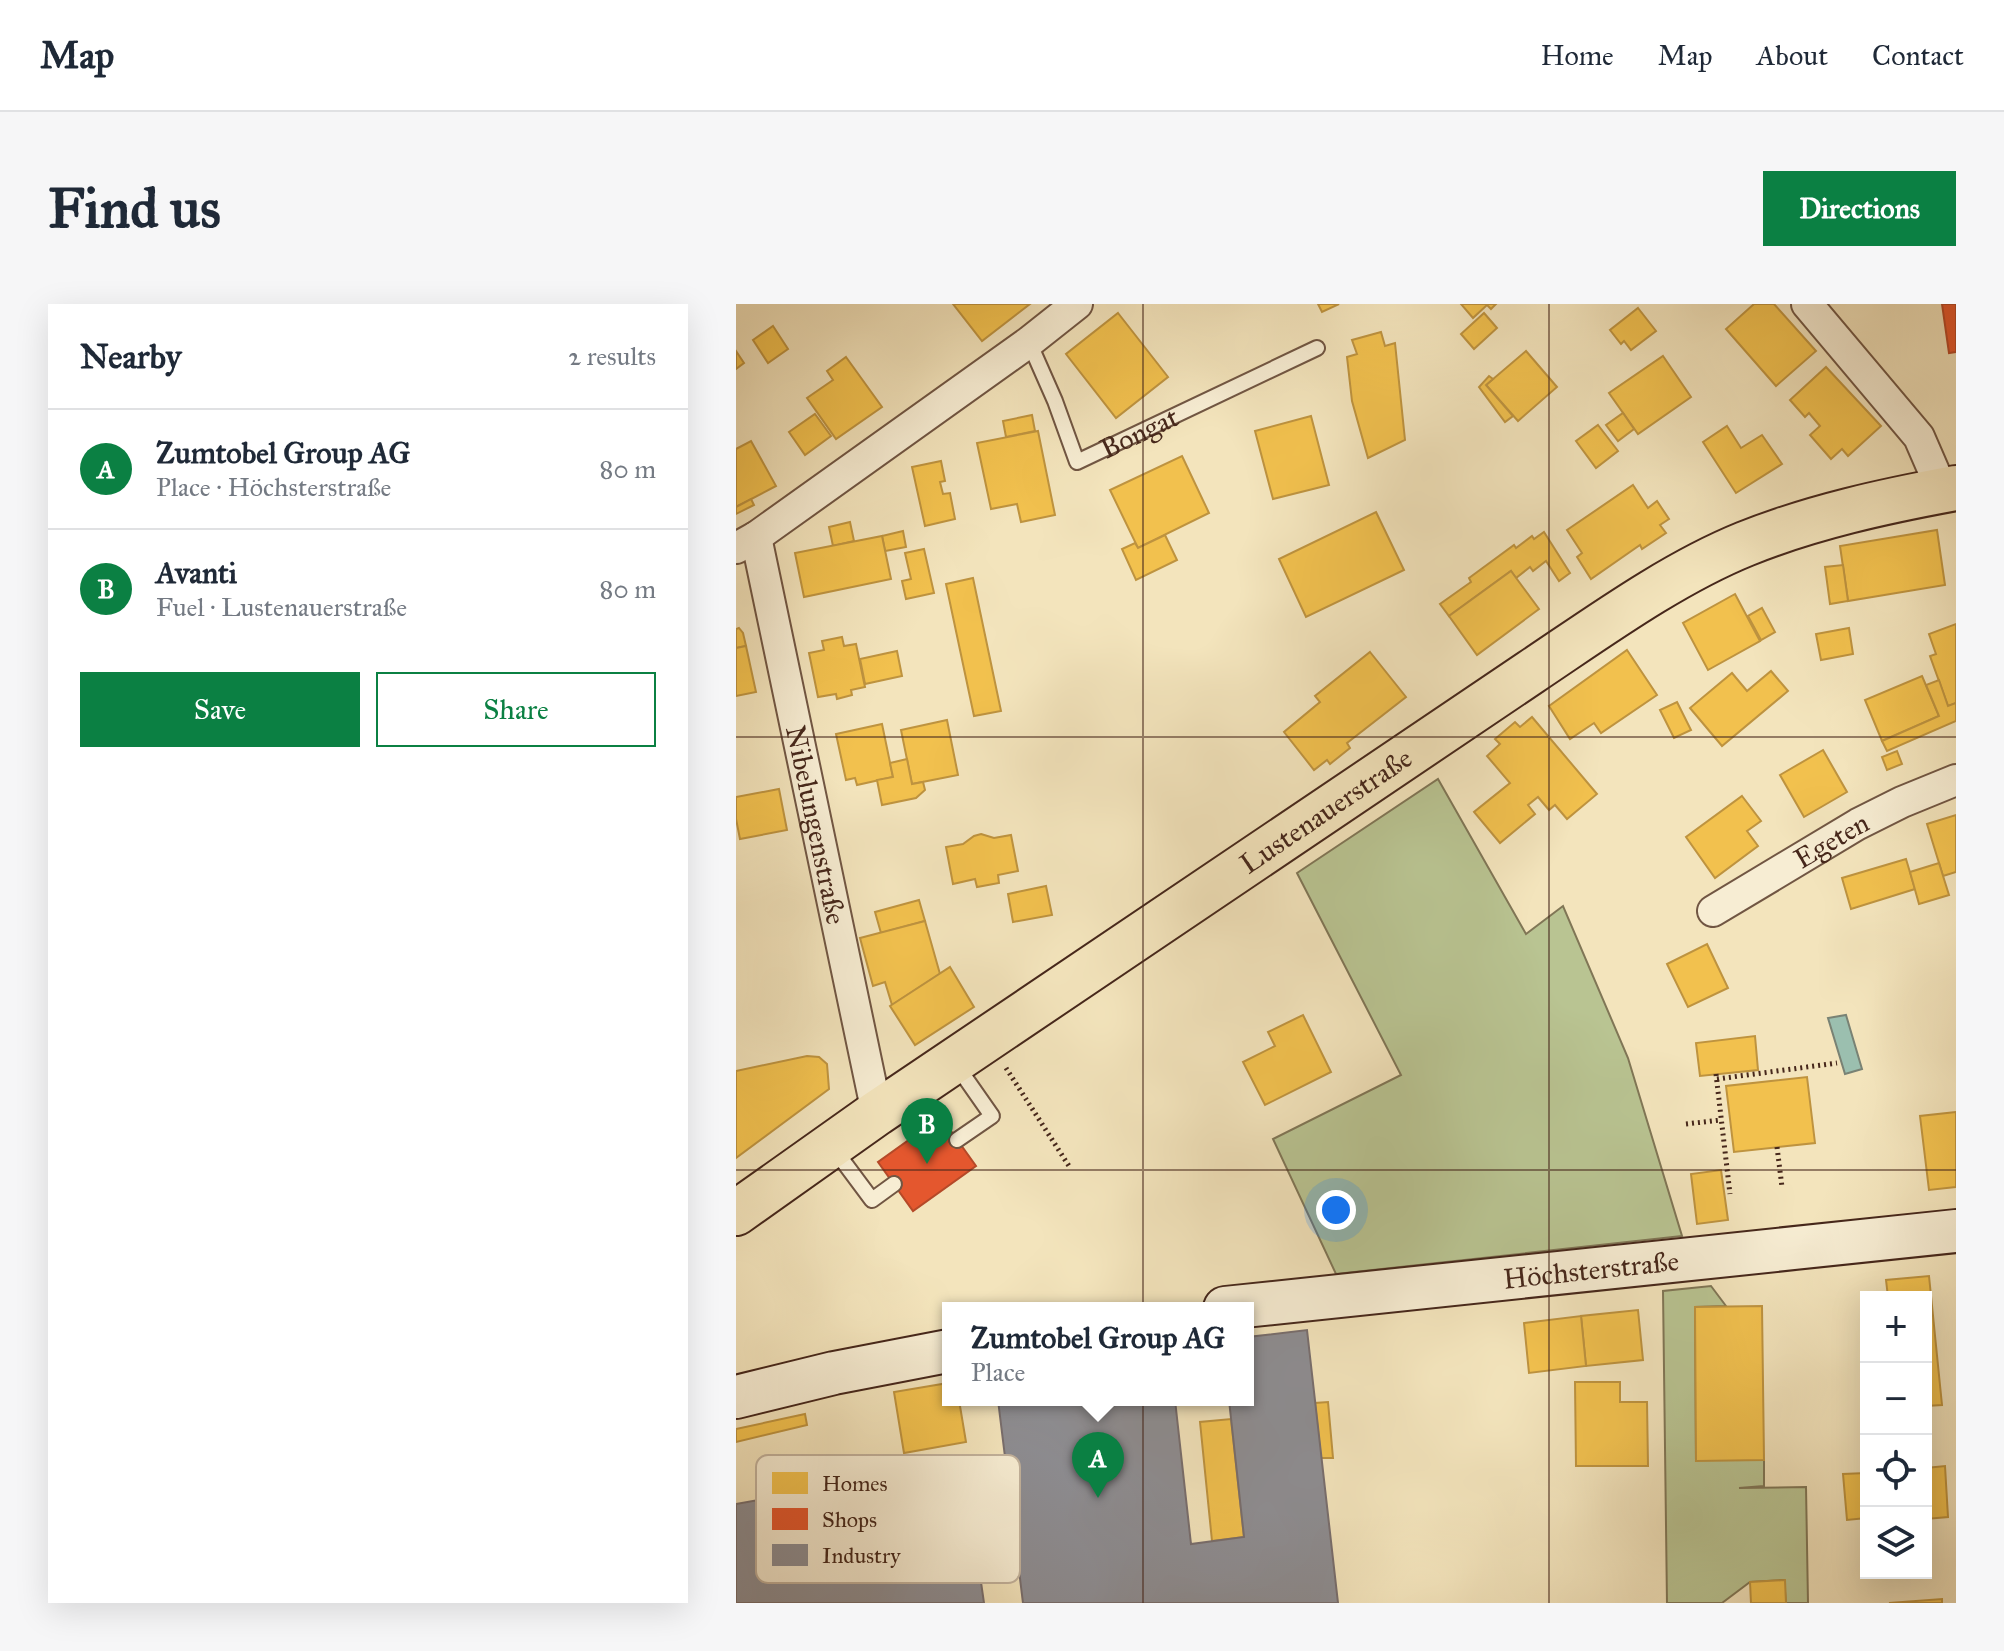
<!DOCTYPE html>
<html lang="en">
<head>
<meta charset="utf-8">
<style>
	:root { --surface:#fff; --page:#f6f6f7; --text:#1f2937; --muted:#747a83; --line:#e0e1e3; --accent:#0b8043 }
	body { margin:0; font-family:"IM FELL Great Primer",serif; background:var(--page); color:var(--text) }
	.controls { position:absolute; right:24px; bottom:24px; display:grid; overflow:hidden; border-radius:0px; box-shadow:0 8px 32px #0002 }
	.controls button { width:72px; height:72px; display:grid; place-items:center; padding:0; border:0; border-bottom:2px solid var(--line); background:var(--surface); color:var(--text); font:40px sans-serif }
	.you { position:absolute; left:600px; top:906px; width:28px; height:28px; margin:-20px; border:6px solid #fff; border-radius:50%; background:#1a73e8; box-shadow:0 0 0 12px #1a73e833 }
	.badge { display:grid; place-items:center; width:52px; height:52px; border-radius:50%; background:var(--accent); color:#fff; font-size:26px; font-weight:700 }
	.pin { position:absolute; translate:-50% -66px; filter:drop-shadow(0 2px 4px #0008) }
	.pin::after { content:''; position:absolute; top:42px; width:28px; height:24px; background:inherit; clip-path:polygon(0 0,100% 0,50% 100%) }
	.popup { position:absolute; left:206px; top:998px; width:312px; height:104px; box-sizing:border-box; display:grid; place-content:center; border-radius:0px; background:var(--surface); filter:drop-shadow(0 2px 6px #0005); font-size:26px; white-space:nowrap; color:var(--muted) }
	.popup b { font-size:30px; color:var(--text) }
	.popup::after { content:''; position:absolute; left:50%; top:100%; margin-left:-16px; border:16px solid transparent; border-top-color:var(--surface) }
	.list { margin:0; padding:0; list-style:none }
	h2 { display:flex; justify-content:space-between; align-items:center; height:104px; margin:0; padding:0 32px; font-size:34px }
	h2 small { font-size:26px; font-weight:400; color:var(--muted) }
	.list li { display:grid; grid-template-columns:52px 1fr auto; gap:24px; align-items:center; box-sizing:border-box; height:120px; padding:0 32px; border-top:2px solid var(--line) }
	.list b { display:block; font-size:30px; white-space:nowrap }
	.list p { margin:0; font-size:26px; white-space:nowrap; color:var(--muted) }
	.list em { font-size:26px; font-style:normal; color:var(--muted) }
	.actions { display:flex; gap:16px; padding:24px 32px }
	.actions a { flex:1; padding:18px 0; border:2px solid var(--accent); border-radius:0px; text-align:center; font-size:28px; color:var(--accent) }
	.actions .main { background:var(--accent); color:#fff }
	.icon { flex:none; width:44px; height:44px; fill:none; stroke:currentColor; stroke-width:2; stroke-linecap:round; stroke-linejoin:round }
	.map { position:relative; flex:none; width:1220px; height:1299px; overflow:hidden; border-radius:0px }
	header { display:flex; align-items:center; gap:48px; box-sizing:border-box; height:112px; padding:0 40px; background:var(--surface); border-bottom:2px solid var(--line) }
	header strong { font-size:38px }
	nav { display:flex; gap:44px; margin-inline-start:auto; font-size:28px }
	.intro { display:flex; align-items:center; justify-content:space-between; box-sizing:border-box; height:192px; padding:0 48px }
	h1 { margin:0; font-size:56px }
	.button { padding:20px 36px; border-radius:0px; background:var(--accent); color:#fff; font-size:28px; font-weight:700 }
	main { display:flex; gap:48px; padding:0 48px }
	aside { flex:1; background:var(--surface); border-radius:0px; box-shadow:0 8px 32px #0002 }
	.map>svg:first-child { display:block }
	.green { fill:#b9c492; stroke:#807656; stroke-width:2 }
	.water { fill:#9bbfaf; stroke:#798274; stroke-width:2 }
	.homes { fill:#f2c14e; stroke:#be933f; stroke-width:2 }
	.shops { fill:#e4572e; stroke:#b54928; stroke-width:2 }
	.industry { fill:#8d8d92; stroke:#786e6e; stroke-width:2 }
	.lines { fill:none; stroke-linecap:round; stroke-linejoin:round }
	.service-casing { stroke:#715643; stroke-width:18 }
	.minor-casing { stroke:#715643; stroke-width:34 }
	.secondary-casing { stroke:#46271b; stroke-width:46 }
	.primary-casing { stroke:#46271b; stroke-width:48 }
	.path { stroke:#46271b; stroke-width:5; stroke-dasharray:2 4; stroke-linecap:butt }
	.service { stroke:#f7edd3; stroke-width:14 }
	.minor { stroke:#f7edd3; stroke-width:30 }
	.secondary { stroke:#f7edd3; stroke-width:42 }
	.primary { stroke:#f3e4bc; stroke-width:44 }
	.grid { fill:none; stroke:#46271b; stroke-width:2; stroke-opacity:0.55 }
	.labels { text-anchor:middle; stroke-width:8; stroke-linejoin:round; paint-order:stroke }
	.street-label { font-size:28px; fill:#46271b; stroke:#f7edd3 }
	.key { fill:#f7edd3; stroke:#c2b29c; stroke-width:2 }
	.key-label { font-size:22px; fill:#46271b }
</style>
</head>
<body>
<header>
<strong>Map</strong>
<nav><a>Home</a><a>Map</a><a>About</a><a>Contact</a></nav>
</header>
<div class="intro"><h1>Find us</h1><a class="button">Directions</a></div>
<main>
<aside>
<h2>Nearby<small>2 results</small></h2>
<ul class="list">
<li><span class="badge">A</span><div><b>Zumtobel Group AG</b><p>Place · Höchsterstraße</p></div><em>80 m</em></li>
<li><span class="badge">B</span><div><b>Avanti</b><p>Fuel · Lustenauerstraße</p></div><em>80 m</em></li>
</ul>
<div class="actions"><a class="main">Save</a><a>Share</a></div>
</aside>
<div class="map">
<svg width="1220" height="1299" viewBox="0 0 1220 1299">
	<rect width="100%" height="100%" fill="#f3e4bc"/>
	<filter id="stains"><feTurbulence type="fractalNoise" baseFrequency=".0025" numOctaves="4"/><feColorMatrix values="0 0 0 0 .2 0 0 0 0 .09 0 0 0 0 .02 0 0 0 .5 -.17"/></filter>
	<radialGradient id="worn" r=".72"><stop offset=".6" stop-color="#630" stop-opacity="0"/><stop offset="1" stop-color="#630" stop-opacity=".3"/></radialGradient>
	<g class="green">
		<polygon points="702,475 790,630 827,602 892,754 946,932 600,970 537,835 665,771 561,569"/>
		<polygon points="975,982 990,1002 959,1003 960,1156 1028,1156 1028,1182 1003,1184 1070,1183 1072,1299 1050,1299 1048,1276 1014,1278 986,1299 931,1299 927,987"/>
	</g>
	<polygon class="water" points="1110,711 1126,765 1109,770 1092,714"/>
	<g class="homes">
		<polygon points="217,0 294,0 246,37"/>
		<polygon points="582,0 603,0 586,8"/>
		<polygon points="725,0 760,0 755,5 751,1 737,14"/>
		<polygon points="1018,0 1038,0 1080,47 1040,82 990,25"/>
		<polygon points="902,4 920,27 895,46 888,37 885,40 874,26"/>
		<polygon points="382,9 432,73 380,114 330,50"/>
		<polygon points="748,9 761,24 738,45 725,30"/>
		<polygon points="37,22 52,45 32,59 17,36"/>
		<polygon points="645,28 649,42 659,39 669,136 632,154 616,97 611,53 621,50 616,36"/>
		<polygon points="0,47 8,59 0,65"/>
		<polygon points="790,47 821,83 782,117 750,81"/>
		<polygon points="927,52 955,93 902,130 873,89"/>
		<polygon points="110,53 146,103 100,135 71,94 97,76 91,67"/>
		<polygon points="1090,63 1145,122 1112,152 1106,145 1095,155 1074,131 1084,122 1073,109 1069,113 1054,96"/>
		<polygon points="753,72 757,75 750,81 777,112 769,118 743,83"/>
		<polygon points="887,109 898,125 882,137 870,121"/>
		<polygon points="79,110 95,132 69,151 53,128"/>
		<polygon points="296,111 299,127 270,133 267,117"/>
		<polygon points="575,112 593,181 537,195 519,127"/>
		<polygon points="862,121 882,147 860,164 840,137"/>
		<polygon points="991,122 1005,144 1026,131 1046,160 1000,189 967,138"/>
		<polygon points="302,127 319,211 285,218 281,200 255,205 241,139"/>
		<polygon points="15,137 40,182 0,203 0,145"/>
		<polygon points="446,152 473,209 402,244 374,186"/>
		<polygon points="205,157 209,177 204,178 207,190 214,189 219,215 189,222 176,163"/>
		<polygon points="897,181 912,204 921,197 933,215 924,221 930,229 906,245 904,241 855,275 841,253 846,249 831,226"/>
		<polygon points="15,195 18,201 0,210 0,203"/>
		<polygon points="640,208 668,266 570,313 543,255"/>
		<polygon points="114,218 118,237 97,242 93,223"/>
		<polygon points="1201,226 1209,281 1112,297 1104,242"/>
		<polygon points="167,227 170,243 149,247 146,232"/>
		<polygon points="808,228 834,269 823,277 810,257 797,267 794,263 780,274 775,267 713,312 704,300 735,278 733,274 778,241 780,244 796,232 798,235"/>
		<polygon points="429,231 441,256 400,276 386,245 399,239 402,244"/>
		<polygon points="146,232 155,275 68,293 59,249"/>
		<polygon points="188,245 198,289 170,295 166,277 175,275 169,249"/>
		<polygon points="1107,261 1112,297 1094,300 1089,263"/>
		<polygon points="775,267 803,305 741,351 713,312"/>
		<polygon points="237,274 265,407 238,412 210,280"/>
		<polygon points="999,290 1024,337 972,366 947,319"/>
		<polygon points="1026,304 1039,328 1025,336 1012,312"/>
		<polygon points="1220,320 1220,399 1212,402 1194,352 1200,350 1193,330"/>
		<polygon points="3,324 7,329 10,342 0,344 0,325"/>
		<polygon points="1113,324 1117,350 1085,356 1080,330"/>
		<polygon points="106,333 108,342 120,340 129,383 115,386 116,391 101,395 100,390 82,393 73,349 88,346 86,337"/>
		<polygon points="10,342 20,388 0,392 0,344"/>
		<polygon points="891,346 921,391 865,429 858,419 834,435 813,402"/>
		<polygon points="161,347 166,372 129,380 124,355"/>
		<polygon points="634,348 670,393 611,439 614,444 594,460 591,456 578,466 548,428 584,398 579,392"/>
		<polygon points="1035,367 1052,387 986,442 954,404 996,369 1011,387"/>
		<polygon points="1186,372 1203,412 1146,437 1129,396"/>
		<polygon points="1203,376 1212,402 1220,399 1220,417 1151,447 1146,437 1203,412 1190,381"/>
		<polygon points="941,398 955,426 938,434 924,406"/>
		<polygon points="796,413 861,490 831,515 819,501 813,506 802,493 792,501 799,510 764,539 738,508 774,479 751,452 764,440 759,435 779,418 784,423"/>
		<polygon points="211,416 222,471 176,480 165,426"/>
		<polygon points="146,420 157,473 121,481 119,474 110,476 100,430"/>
		<polygon points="1087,446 1111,488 1068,513 1044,471"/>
		<polygon points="1161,447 1166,460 1151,466 1146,453"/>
		<polygon points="171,455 176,480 187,478 189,486 180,494 146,501 141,476 157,473 154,459"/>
		<polygon points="43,485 51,526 4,535 0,515 0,493"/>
		<polygon points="1006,492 1025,517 1011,527 1022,542 979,574 950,533"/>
		<polygon points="1220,511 1220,568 1207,572 1191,520"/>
		<polygon points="245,530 258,534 275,531 282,567 262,571 263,579 241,583 239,575 217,580 210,543 227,540 238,532"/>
		<polygon points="1170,555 1179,585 1115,605 1106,574"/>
		<polygon points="1203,559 1213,591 1183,600 1174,568"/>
		<polygon points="310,582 316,611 277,618 272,590"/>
		<polygon points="183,596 189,617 145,629 139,608"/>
		<polygon points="189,617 204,670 156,701 149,678 137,682 124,634"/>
		<polygon points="971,640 992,684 952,703 931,660"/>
		<polygon points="214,663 238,703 179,741 154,702"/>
		<polygon points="567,711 595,768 529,801 507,758 539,742 532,728"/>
		<polygon points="1019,732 1022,766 964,772 960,739"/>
		<polygon points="71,752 83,753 91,760 93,785 0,854 0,767"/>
		<polygon points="1071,773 1079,839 998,848 990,782"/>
		<polygon points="1220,808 1220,883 1193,886 1184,812"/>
		<polygon points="985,866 992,916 961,920 955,870"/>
		<polygon points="1193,972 1206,1101 1190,1102 1190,993 1152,993 1150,976"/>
		<polygon points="1026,1002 1028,1156 960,1157 959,1003"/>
		<polygon points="902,1006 907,1056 850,1062 845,1012"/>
		<polygon points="845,1012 850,1062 793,1069 788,1019"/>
		<polygon points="839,1078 884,1078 884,1098 911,1098 912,1162 840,1162"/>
		<polygon points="212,1079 212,1096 223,1096 230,1138 168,1149 158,1088"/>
		<polygon points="592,1098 597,1154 585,1154 579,1099"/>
		<polygon points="69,1110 71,1121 0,1138 0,1125"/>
		<polygon points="495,1115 508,1233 476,1237 464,1118"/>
		<polygon points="1209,1162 1212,1213 1190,1215 1190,1164"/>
		<polygon points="1130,1169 1130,1214 1111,1216 1107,1170"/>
		<polygon points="1049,1276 1050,1299 1015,1299 1014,1278"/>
		<polygon points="1206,1295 1206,1299 1153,1299"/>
	</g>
	<g class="shops">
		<polygon points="1206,0 1220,0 1220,48 1213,49"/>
		<polygon points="205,813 240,862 177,907 142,858"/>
	</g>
	<g class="industry">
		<polygon points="571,1026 602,1299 287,1299 262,1096 439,1096 455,1240 508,1233 493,1096 512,1096 512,1033"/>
		<polygon points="191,1166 213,1275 244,1271 248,1299 0,1299 0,1200"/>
	</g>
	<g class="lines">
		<defs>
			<g id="service">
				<path id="s1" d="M293 38 319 97 341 158 581 44"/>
				<polyline points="221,762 256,812 221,836"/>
				<polyline points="98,845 136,896 158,880"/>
			</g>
			<g id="minor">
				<polyline points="1071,0 1183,133 1206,186"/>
				<path id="s2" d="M20 233 141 809"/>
				<polyline points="0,244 20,233 293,38 341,0"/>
				<path id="s3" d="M977 607 1122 520 1166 498 1220 476"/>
			</g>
			<g id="secondary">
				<path id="s4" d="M489 1004 1220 927"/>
				<polyline points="0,1093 98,1069 212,1047"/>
			</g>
			<g id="primary">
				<path id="s5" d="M0 909 141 809 795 368C861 324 935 270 1009 240 1076 213 1149 197 1220 184"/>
			</g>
		</defs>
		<use href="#service" class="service-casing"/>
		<use href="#minor" class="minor-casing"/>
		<use href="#secondary" class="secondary-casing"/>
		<use href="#primary" class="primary-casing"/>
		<g class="path">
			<polyline points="270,764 333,862"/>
			<polyline points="980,770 994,890"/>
			<polyline points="981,775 1101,759"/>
			<polyline points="950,820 985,816"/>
			<polyline points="1041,843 1046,883"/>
		</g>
		<use href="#service" class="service"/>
		<use href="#minor" class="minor"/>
		<use href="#secondary" class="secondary"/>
		<use href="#primary" class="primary"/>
	</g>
	<path class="grid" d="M407 0V1299M813 0V1299M0 433H1220M0 866H1220"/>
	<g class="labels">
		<g class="street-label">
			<text dy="10" stroke="none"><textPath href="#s1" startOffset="198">Bongat</textPath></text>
			<text dy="10" stroke="none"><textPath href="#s5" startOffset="714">Lustenauerstraße</textPath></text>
			<text dy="10" stroke="none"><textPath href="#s2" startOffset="294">Nibelungenstraße</textPath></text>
			<text dy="10" stroke="none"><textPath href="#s3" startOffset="138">Egeten</textPath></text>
			<text dy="10" stroke="none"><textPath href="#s4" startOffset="368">Höchsterstraße</textPath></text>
		</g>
	</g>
	<rect x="20" y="1151" width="264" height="128" rx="12" class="key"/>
	<rect x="36" y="1168" width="36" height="22" fill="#f2c14e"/>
	<rect x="36" y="1204" width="36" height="22" fill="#e4572e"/>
	<rect x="36" y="1240" width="36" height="22" fill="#8d8d92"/>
	<g class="key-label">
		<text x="86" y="1187">Homes</text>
		<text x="86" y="1223">Shops</text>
		<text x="86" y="1259">Industry</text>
	</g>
	<rect width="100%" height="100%" filter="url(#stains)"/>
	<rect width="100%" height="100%" fill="url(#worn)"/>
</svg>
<div class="controls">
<button>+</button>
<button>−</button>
<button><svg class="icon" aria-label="locate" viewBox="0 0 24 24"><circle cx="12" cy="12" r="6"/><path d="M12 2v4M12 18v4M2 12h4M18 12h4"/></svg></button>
<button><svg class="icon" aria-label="layers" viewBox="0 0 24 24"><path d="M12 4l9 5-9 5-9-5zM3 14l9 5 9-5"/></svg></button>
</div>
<div class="you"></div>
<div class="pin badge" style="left:362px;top:1194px">A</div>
<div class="popup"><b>Zumtobel Group AG</b>Place</div>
<div class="pin badge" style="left:191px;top:860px">B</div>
</div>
</main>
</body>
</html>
